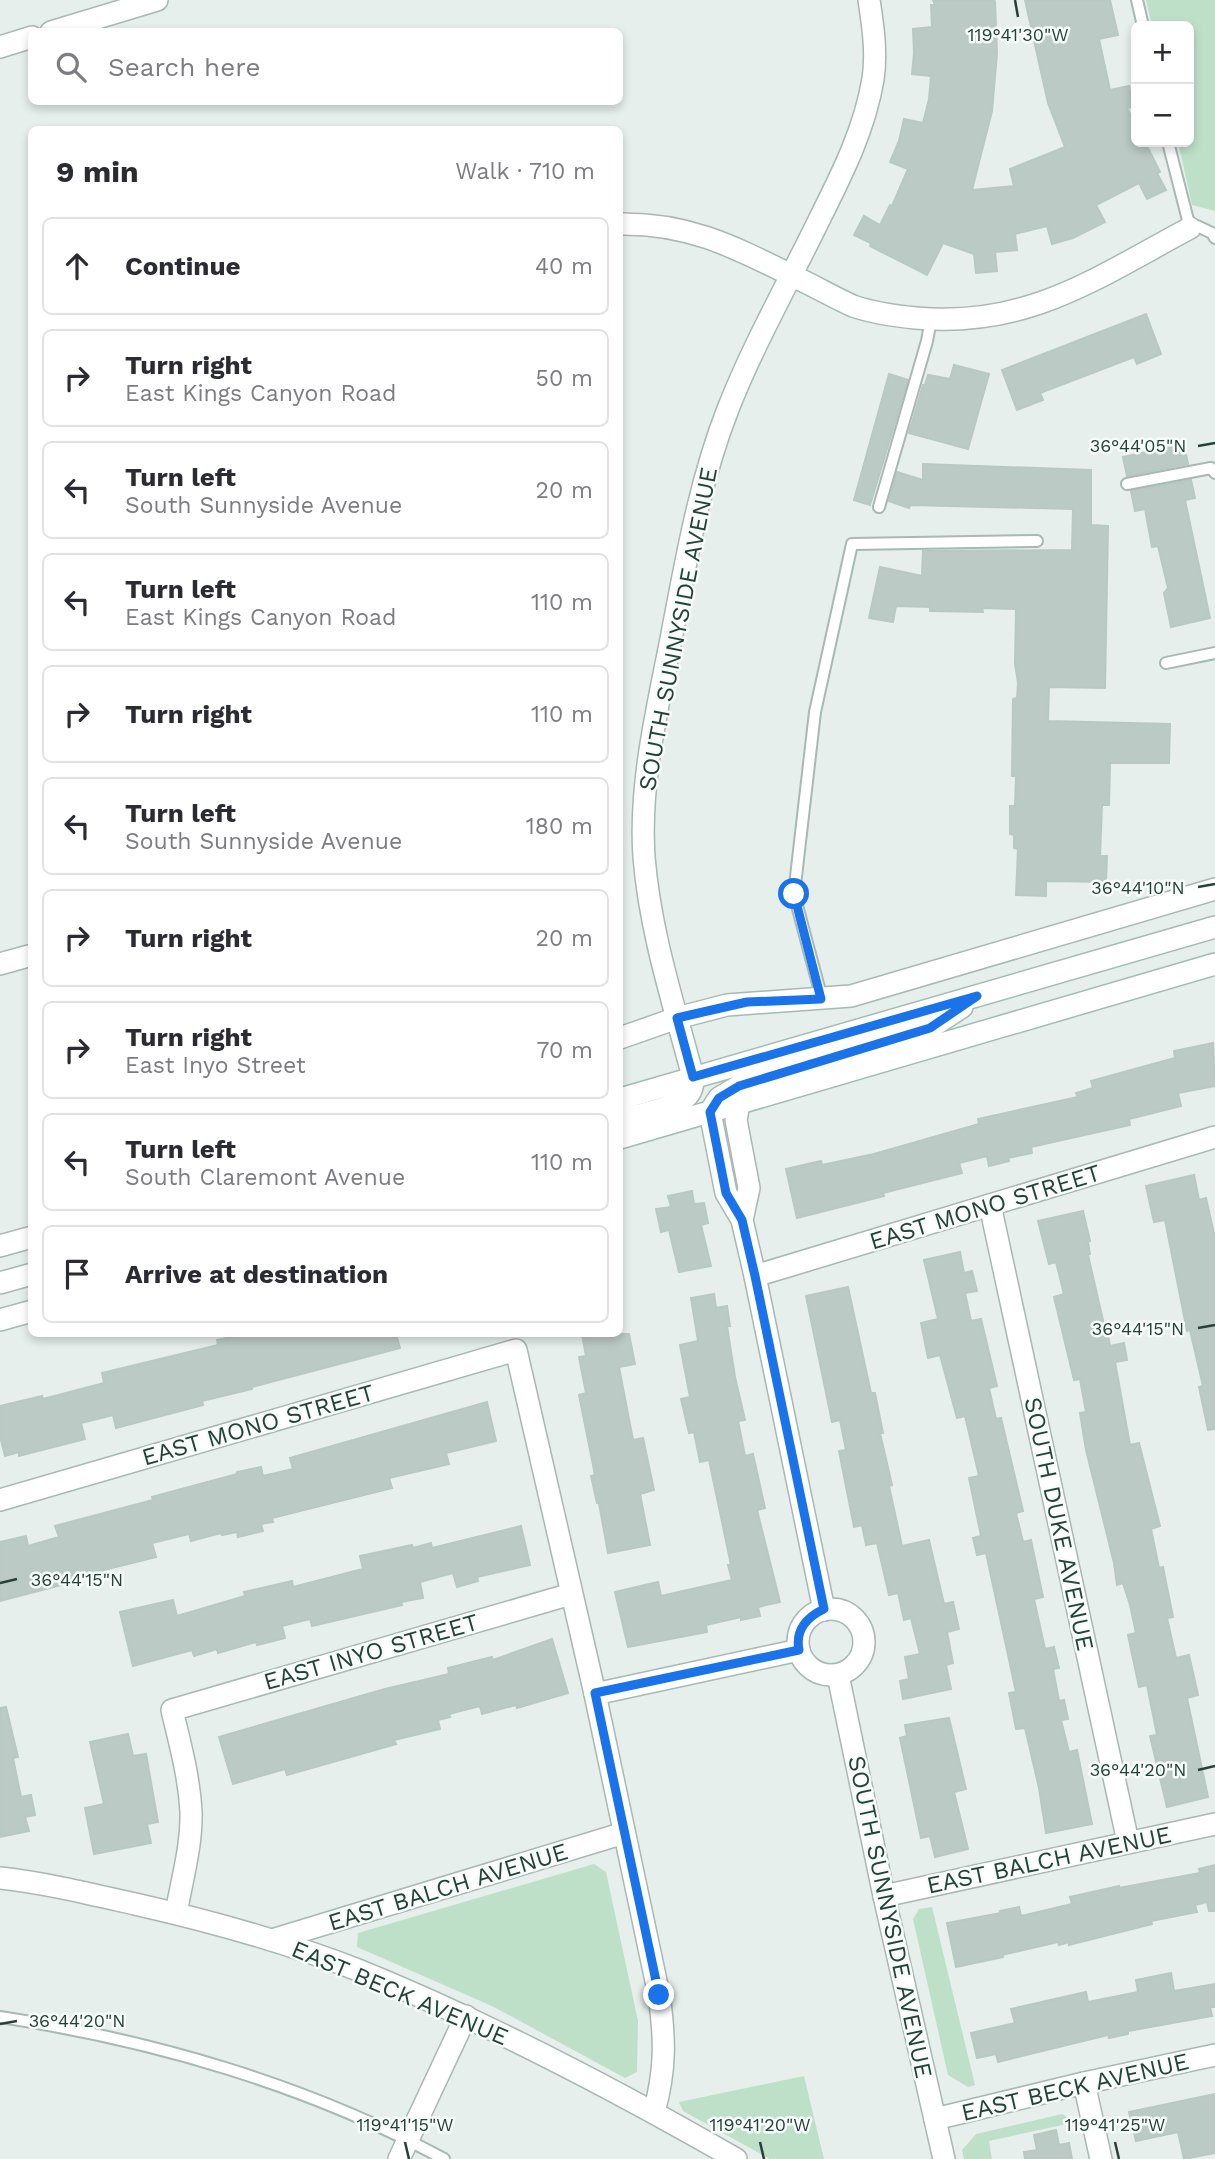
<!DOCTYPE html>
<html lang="en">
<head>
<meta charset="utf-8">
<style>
	:root { --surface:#fff; --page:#f2f2f3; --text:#2b2b33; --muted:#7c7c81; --line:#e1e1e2 }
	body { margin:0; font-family:"Work Sans",sans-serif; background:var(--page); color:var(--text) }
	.controls { position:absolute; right:21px; top:21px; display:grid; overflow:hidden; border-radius:10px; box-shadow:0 4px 10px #0003 }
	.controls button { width:63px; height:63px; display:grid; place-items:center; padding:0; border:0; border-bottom:2px solid var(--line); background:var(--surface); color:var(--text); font:35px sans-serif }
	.stop { position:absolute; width:21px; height:21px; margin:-16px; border:5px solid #1a73e8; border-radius:50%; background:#fff }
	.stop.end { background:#1a73e8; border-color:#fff; box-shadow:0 2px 7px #0008 }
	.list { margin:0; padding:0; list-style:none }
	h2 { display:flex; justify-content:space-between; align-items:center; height:91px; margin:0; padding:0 28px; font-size:30px }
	h2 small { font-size:23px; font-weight:400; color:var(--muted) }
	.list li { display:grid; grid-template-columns:46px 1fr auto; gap:21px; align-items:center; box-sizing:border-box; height:98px; margin:0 14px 14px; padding:0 14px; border:2px solid var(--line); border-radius:10px }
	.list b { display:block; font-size:26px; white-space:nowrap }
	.list p { margin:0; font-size:23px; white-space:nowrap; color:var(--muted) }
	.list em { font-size:23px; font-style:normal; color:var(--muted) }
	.icon { flex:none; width:38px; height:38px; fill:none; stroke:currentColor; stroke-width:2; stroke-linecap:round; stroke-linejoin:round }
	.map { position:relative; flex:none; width:1215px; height:2159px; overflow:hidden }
	.search { position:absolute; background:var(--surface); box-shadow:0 4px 10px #0003; left:28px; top:28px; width:595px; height:77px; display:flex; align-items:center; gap:18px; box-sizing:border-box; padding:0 24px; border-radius:10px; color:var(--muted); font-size:26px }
	.panel { position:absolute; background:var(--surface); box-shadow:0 4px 10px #0003; left:28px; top:126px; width:595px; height:1211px; border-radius:10px }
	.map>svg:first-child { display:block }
	.green { fill:#bfe0c8 }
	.building { fill:#bbcac4; stroke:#b8c9c2; stroke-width:2 }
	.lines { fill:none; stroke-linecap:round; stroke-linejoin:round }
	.lane-casing { stroke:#a8b8b2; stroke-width:14 }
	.street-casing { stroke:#a8b8b2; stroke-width:24 }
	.secondary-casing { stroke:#a4bbb3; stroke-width:24 }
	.lane { stroke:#fff; stroke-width:10 }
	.street { stroke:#fff; stroke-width:21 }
	.secondary { stroke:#fff; stroke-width:21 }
	.route { stroke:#1a73e8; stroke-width:9 }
	.ticks { fill:none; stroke:#24423a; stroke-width:2.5 }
	.labels { text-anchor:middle; stroke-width:5; stroke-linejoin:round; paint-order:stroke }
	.street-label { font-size:24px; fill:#24423a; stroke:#f7fbf9 }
	.ticks-label { font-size:18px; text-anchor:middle; fill:#24423a; stroke:#f7fbf9; stroke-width:5; stroke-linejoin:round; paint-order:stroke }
</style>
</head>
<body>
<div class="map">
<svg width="1215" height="2159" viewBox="0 0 1215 2159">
	<rect width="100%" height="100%" fill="#e6efeb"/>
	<g class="green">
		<polygon points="1146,0 1215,0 1215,211 1192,205 1178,142 1189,142 1189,26 1152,26"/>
		<polygon points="594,1864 606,1872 638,2021 637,2072 625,2078 494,2007 357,1947 358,1933"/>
		<polygon points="932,1907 975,2085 968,2087 948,2075 913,1919 919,1909"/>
		<polygon points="804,2076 824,2159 770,2159 683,2111 679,2102"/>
		<polygon points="1062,2114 1076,2122 989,2141 992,2159 964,2159 962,2150 976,2134"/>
	</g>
	<g class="building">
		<polygon points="933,0 994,0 995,2 997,53 992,111 972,190 1014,186 1010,169 1065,147 1048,103 1025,0 1110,0 1118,35 1099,39 1110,90 1129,86 1133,107 1127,108 1136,126 1136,142 1145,142 1160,172 1157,173 1166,190 1147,199 1139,183 1096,205 1105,222 1073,238 1052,244 1047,226 1015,234 1017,250 995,252 997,271 976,273 974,254 943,243 927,275 870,246 871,243 854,235 864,216 880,225 890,205 892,206 908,169 890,162 899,141 904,119 923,123 929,99 931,76 912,74 914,53 913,29 932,27 931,5 935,5"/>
		<polygon points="1146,314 1161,354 1137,364 1134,357 1040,393 1043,400 1017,410 1002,370"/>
		<polygon points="954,365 989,374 968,449 909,433 923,385 925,385 928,375 950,379"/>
		<polygon points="889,374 908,380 870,505 854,500"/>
		<polygon points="1184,444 1188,464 1127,476 1123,457"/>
		<polygon points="923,464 1091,470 1091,525 1108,526 1105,688 1049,687 1048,721 1170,724 1169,763 1110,763 1109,805 1102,805 1100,856 1107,856 1106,882 1046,881 1046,896 1016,895 1018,849 1014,848 1014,835 1010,834 1010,806 1015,806 1016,776 1012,776 1013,699 1017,698 1018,683 1015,664 1016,609 982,608 983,612 930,611 930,607 896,606 893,622 869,618 880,567 922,576 923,551 1072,550 1073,509 910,505 909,508 889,501 897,472 923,480"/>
		<polygon points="1191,480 1195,498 1185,500 1210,618 1171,627 1164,593 1168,588 1158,546 1152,547 1145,509 1135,511 1131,491"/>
		<polygon points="1213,1043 1215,1086 1178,1093 1181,1106 1129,1119 1130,1125 1031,1147 1032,1153 1008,1158 1009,1161 989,1166 987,1156 959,1163 962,1173 883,1193 884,1196 797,1218 786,1169 821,1161 822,1165 874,1154 979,1124 978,1119 1078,1097 1076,1093 1093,1088 1091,1081 1175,1058 1174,1051"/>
		<polygon points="1194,1175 1199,1200 1206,1198 1215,1238 1215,1429 1208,1430 1199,1387 1203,1386 1190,1330 1187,1331 1165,1220 1154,1222 1146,1186"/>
		<polygon points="692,1191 694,1204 704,1203 708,1223 701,1225 711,1266 679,1272 669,1230 661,1232 656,1209 671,1207 668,1196"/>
		<polygon points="1083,1211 1090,1241 1088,1242 1090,1254 1088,1255 1105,1329 1107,1328 1110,1346 1124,1343 1127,1360 1115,1362 1130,1445 1139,1443 1160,1526 1151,1529 1159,1568 1163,1567 1173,1617 1167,1618 1176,1658 1189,1655 1198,1695 1187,1698 1208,1797 1167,1807 1150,1736 1157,1735 1147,1685 1139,1687 1128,1635 1136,1633 1130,1605 1123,1583 1117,1585 1114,1563 1086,1450 1080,1413 1086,1412 1080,1379 1074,1380 1054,1297 1064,1294 1056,1262 1049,1264 1038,1221"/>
		<polygon points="960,1252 964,1273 972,1271 977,1291 965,1293 971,1321 981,1319 997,1386 989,1388 996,1419 1001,1418 1023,1511 1016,1513 1023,1542 1031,1540 1043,1597 1034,1599 1045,1649 1054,1647 1059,1668 1053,1669 1059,1701 1064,1700 1068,1719 1061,1720 1069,1752 1077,1750 1092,1824 1046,1833 1039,1788 1025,1728 1016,1729 1009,1693 1016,1692 986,1553 977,1555 973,1538 981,1536 969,1478 979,1476 965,1416 957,1418 940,1355 928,1358 921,1323 938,1319 924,1260"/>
		<polygon points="848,1287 871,1393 875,1393 883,1433 880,1433 892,1485 889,1486 902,1546 929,1540 944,1604 953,1602 959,1629 947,1632 953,1663 946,1665 951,1689 903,1699 900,1681 909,1679 905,1657 920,1654 911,1618 904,1620 898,1593 889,1595 877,1543 866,1545 862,1525 854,1527 839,1451 846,1450 840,1420 832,1422 806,1296"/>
		<polygon points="714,1294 716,1308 727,1306 730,1326 727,1326 735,1377 745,1420 738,1421 745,1456 753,1454 765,1508 757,1510 780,1602 758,1607 760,1616 741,1620 741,1617 706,1625 707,1632 628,1647 615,1592 658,1582 661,1596 732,1580 728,1565 731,1565 709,1460 700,1462 694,1432 689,1433 681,1399 690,1397 680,1345 698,1341 691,1298"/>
		<polygon points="245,1334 396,1334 400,1348 252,1387 252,1389 202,1401 203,1405 116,1428 113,1415 81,1423 85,1439 19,1456 19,1452 5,1456 0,1436 0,1406 42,1396 43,1399 104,1383 102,1373 218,1345 217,1340"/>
		<polygon points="582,1334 629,1334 635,1364 619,1367 633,1440 643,1438 654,1490 640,1494 650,1545 608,1553 599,1503 597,1503 591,1476 595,1475 579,1395 586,1393 579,1357 586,1356"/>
		<polygon points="487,1402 496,1441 446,1453 449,1464 389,1478 392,1488 272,1518 273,1522 261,1524 263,1531 238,1537 237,1532 222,1535 221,1533 191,1541 189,1534 152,1543 156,1557 84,1575 84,1578 69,1583 0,1601 0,1542 26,1536 28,1546 59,1537 55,1526 153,1500 152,1497 237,1474 237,1472 261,1467 263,1476 293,1469 290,1458"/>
		<polygon points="521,1526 530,1565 477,1577 478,1581 457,1587 453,1573 420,1582 423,1598 401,1602 402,1605 312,1626 310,1619 282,1626 285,1638 257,1645 256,1642 218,1653 217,1649 194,1656 192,1650 133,1666 120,1612 173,1600 177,1616 245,1596 244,1592 292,1581 293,1587 363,1569 360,1556 412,1545 413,1548 431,1543 432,1548"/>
		<polygon points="552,1639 568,1693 517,1708 516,1705 482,1714 480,1706 449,1714 450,1717 438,1720 440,1729 394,1740 396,1744 287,1775 285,1769 233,1784 219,1737 385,1689 449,1674 448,1668 492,1657 493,1660"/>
		<polygon points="6,1707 18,1757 13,1758 21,1797 31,1795 35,1815 25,1817 29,1831 0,1837 0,1708"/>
		<polygon points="949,1718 966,1789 954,1792 968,1849 935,1857 930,1836 921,1838 900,1738 907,1736 905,1725"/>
		<polygon points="128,1734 133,1756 146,1754 158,1822 147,1824 151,1843 94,1854 85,1808 104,1804 90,1742"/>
		<polygon points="1215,1865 1215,1911 1209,1911 1207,1902 1195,1905 1197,1912 1151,1921 1152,1924 1069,1945 1069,1942 1059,1945 1058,1942 1002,1955 1003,1957 956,1967 947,1923 1001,1913 1000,1911 1019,1907 1021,1916 1072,1904 1070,1897 1119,1886 1119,1888 1200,1873 1199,1869"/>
		<polygon points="1171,1973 1174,1991 1215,1984 1215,2007 1210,2007 1212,2016 1128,2031 1128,2034 1109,2038 1108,2035 998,2062 996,2054 977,2058 971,2033 1015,2023 1011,2009 1086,1992 1088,2002 1138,1992 1136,1980"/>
		<polygon points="1215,2094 1215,2153 1184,2159 1178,2132 1136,2141 1129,2112"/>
		<polygon points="1056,2130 1059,2145 1069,2143 1072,2159 1025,2159 1024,2152 1037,2150 1034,2135"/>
	</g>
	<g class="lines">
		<defs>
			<g id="lane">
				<polyline points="1137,0 1143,26"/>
				<polyline points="1168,142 1190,228 1197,226 1212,233 1215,238"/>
				<polyline points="1127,484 1211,468 1215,473"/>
				<polyline points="879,507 927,341 931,319"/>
				<polyline points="1166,663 1215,653"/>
				<polyline points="822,999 794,894 815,712 852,544 1037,541"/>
				<path d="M0 2017C152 2040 308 2085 444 2159"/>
			</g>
			<g id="street">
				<polyline points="51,32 157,0"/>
				<polyline points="0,47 32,37"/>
				<path d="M620 224C692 223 738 249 801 280 818 288 835 298 853 306 873 313 895 316 916 318 1028 328 1096 278 1190 228"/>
				<polyline points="0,964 32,955"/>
				<polyline points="620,1038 677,1018 727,1005 851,996 1215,889"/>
				<path d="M693 1077C674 1005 650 932 644 857 639 784 657 711 671 639 686 561 699 483 728 409 754 343 790 280 821 216 843 172 865 128 873 79 877 53 873 26 869 0"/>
				<polyline points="739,1104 736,1120 749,1188 742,1220"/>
				<polyline points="710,1112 726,1193 742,1220 755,1276 824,1610"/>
				<polyline points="990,1205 1128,1842"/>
				<polyline points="0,1246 32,1237"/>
				<polyline points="755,1276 1215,1137"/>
				<path d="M0 1500 516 1350 595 1694 659 1995C665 2038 666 2069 654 2112"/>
				<circle cx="831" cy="1642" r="33"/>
				<polyline points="838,1675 884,1896 944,2159"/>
				<polyline points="595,1694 799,1650"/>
				<path d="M0 1878C45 1883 91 1894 135 1904 210 1921 286 1942 358 1970 489 2023 614 2089 736 2159"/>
				<polyline points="884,1896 1215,1824"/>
				<path d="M176 1913C182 1880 192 1845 191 1811 189 1776 180 1744 172 1710L571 1594"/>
				<polyline points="272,1940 624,1833"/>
				<polyline points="1084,2083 1101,2159"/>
				<polyline points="935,2119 1084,2083 1215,2055"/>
				<polyline points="399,2159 466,2016"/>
			</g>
			<g id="secondary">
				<polyline points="620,1099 1215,927"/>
				<polyline points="710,1112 719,1098 739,1086 930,1028 962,1007"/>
				<path d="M620 1120C637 1115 672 1109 685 1098 692 1092 693 1086 693 1077"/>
				<polyline points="620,1138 1215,964"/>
				<polyline points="0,1283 32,1274"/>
				<polyline points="0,1320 32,1311"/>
			</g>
		</defs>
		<use href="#lane" class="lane-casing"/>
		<use href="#street" class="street-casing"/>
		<use href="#secondary" class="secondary-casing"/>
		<use href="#lane" class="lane"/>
		<use href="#street" class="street"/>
		<use href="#secondary" class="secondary"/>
	</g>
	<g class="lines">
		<path class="route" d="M659 1995 595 1693 799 1650C795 1630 807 1617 824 1609L755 1276 742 1220 726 1193 710 1112 719 1098 739 1086 930 1028 977 996 693 1077 677 1018 747 1002 821 999 794 894"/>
	</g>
	<path class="ticks" d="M1015 0 1018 17M1198 446 1215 443M1198 887 1215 884M1198 1328 1215 1325M0 1583 17 1579M1198 1770 1215 1766M0 2024 17 2021M405 2142 409 2159M760 2142 764 2159M1115 2142 1119 2159"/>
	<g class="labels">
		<g class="street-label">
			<text transform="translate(678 629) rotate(-79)" y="8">SOUTH SUNNYSIDE AVENUE</text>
			<text transform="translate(985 1207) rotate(-17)" y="8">EAST MONO STREET</text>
			<text transform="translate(258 1425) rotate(-16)" y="8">EAST MONO STREET</text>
			<text transform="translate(1059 1524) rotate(78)" y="8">SOUTH DUKE AVENUE</text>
			<text transform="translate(371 1652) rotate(-16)" y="8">EAST INYO STREET</text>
			<text transform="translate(1049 1860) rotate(-12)" y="8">EAST BALCH AVENUE</text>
			<text transform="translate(448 1887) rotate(-17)" y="8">EAST BALCH AVENUE</text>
			<text transform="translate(890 1917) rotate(78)" y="8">SOUTH SUNNYSIDE AVENUE</text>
			<text transform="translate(400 1993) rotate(23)" y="8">EAST BECK AVENUE</text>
			<text transform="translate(1075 2087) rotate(-13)" y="8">EAST BECK AVENUE</text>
		</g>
	</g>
	<g class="ticks-label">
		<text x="1018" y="41">119°41'30"W</text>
		<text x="1138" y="452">36°44'05"N</text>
		<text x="1138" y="894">36°44'10"N</text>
		<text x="1138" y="1335">36°44'15"N</text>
		<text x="77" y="1586">36°44'15"N</text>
		<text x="1138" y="1776">36°44'20"N</text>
		<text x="77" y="2027">36°44'20"N</text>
		<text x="405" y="2131">119°41'15"W</text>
		<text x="760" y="2131">119°41'20"W</text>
		<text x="1115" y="2131">119°41'25"W</text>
	</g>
</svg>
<div class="controls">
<button>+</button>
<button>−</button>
</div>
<div class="stop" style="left:794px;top:894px"></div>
<div class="stop end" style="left:659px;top:1995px"></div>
<div class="search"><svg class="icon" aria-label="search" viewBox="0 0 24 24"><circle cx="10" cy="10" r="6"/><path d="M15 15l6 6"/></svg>Search here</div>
<section class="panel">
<h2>9 min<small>Walk · 710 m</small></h2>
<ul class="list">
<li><svg class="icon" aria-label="ahead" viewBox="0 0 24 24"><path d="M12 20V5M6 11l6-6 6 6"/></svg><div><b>Continue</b></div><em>40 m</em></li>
<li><svg class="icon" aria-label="right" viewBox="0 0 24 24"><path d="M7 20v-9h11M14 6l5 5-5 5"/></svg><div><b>Turn right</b><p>East Kings Canyon Road</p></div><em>50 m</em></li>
<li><svg class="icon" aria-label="left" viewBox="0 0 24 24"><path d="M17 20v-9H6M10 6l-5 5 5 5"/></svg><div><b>Turn left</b><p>South Sunnyside Avenue</p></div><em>20 m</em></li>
<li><svg class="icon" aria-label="left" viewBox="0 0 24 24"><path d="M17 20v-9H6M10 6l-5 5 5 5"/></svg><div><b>Turn left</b><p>East Kings Canyon Road</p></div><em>110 m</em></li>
<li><svg class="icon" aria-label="right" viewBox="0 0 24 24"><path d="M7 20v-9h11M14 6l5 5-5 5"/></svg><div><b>Turn right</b></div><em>110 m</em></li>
<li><svg class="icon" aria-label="left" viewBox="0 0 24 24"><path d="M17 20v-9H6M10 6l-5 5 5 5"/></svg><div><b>Turn left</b><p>South Sunnyside Avenue</p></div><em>180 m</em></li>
<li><svg class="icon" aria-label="right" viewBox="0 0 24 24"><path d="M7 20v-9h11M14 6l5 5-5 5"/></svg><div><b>Turn right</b></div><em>20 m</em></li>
<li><svg class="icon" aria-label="right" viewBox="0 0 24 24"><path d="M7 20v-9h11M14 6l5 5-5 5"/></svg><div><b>Turn right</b><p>East Inyo Street</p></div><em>70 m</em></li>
<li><svg class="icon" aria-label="left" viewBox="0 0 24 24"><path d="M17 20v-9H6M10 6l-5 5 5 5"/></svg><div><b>Turn left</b><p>South Claremont Avenue</p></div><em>110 m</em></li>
<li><svg class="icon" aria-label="arrive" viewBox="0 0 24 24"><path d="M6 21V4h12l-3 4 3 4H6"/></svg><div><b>Arrive at destination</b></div></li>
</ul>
</section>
</div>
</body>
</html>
